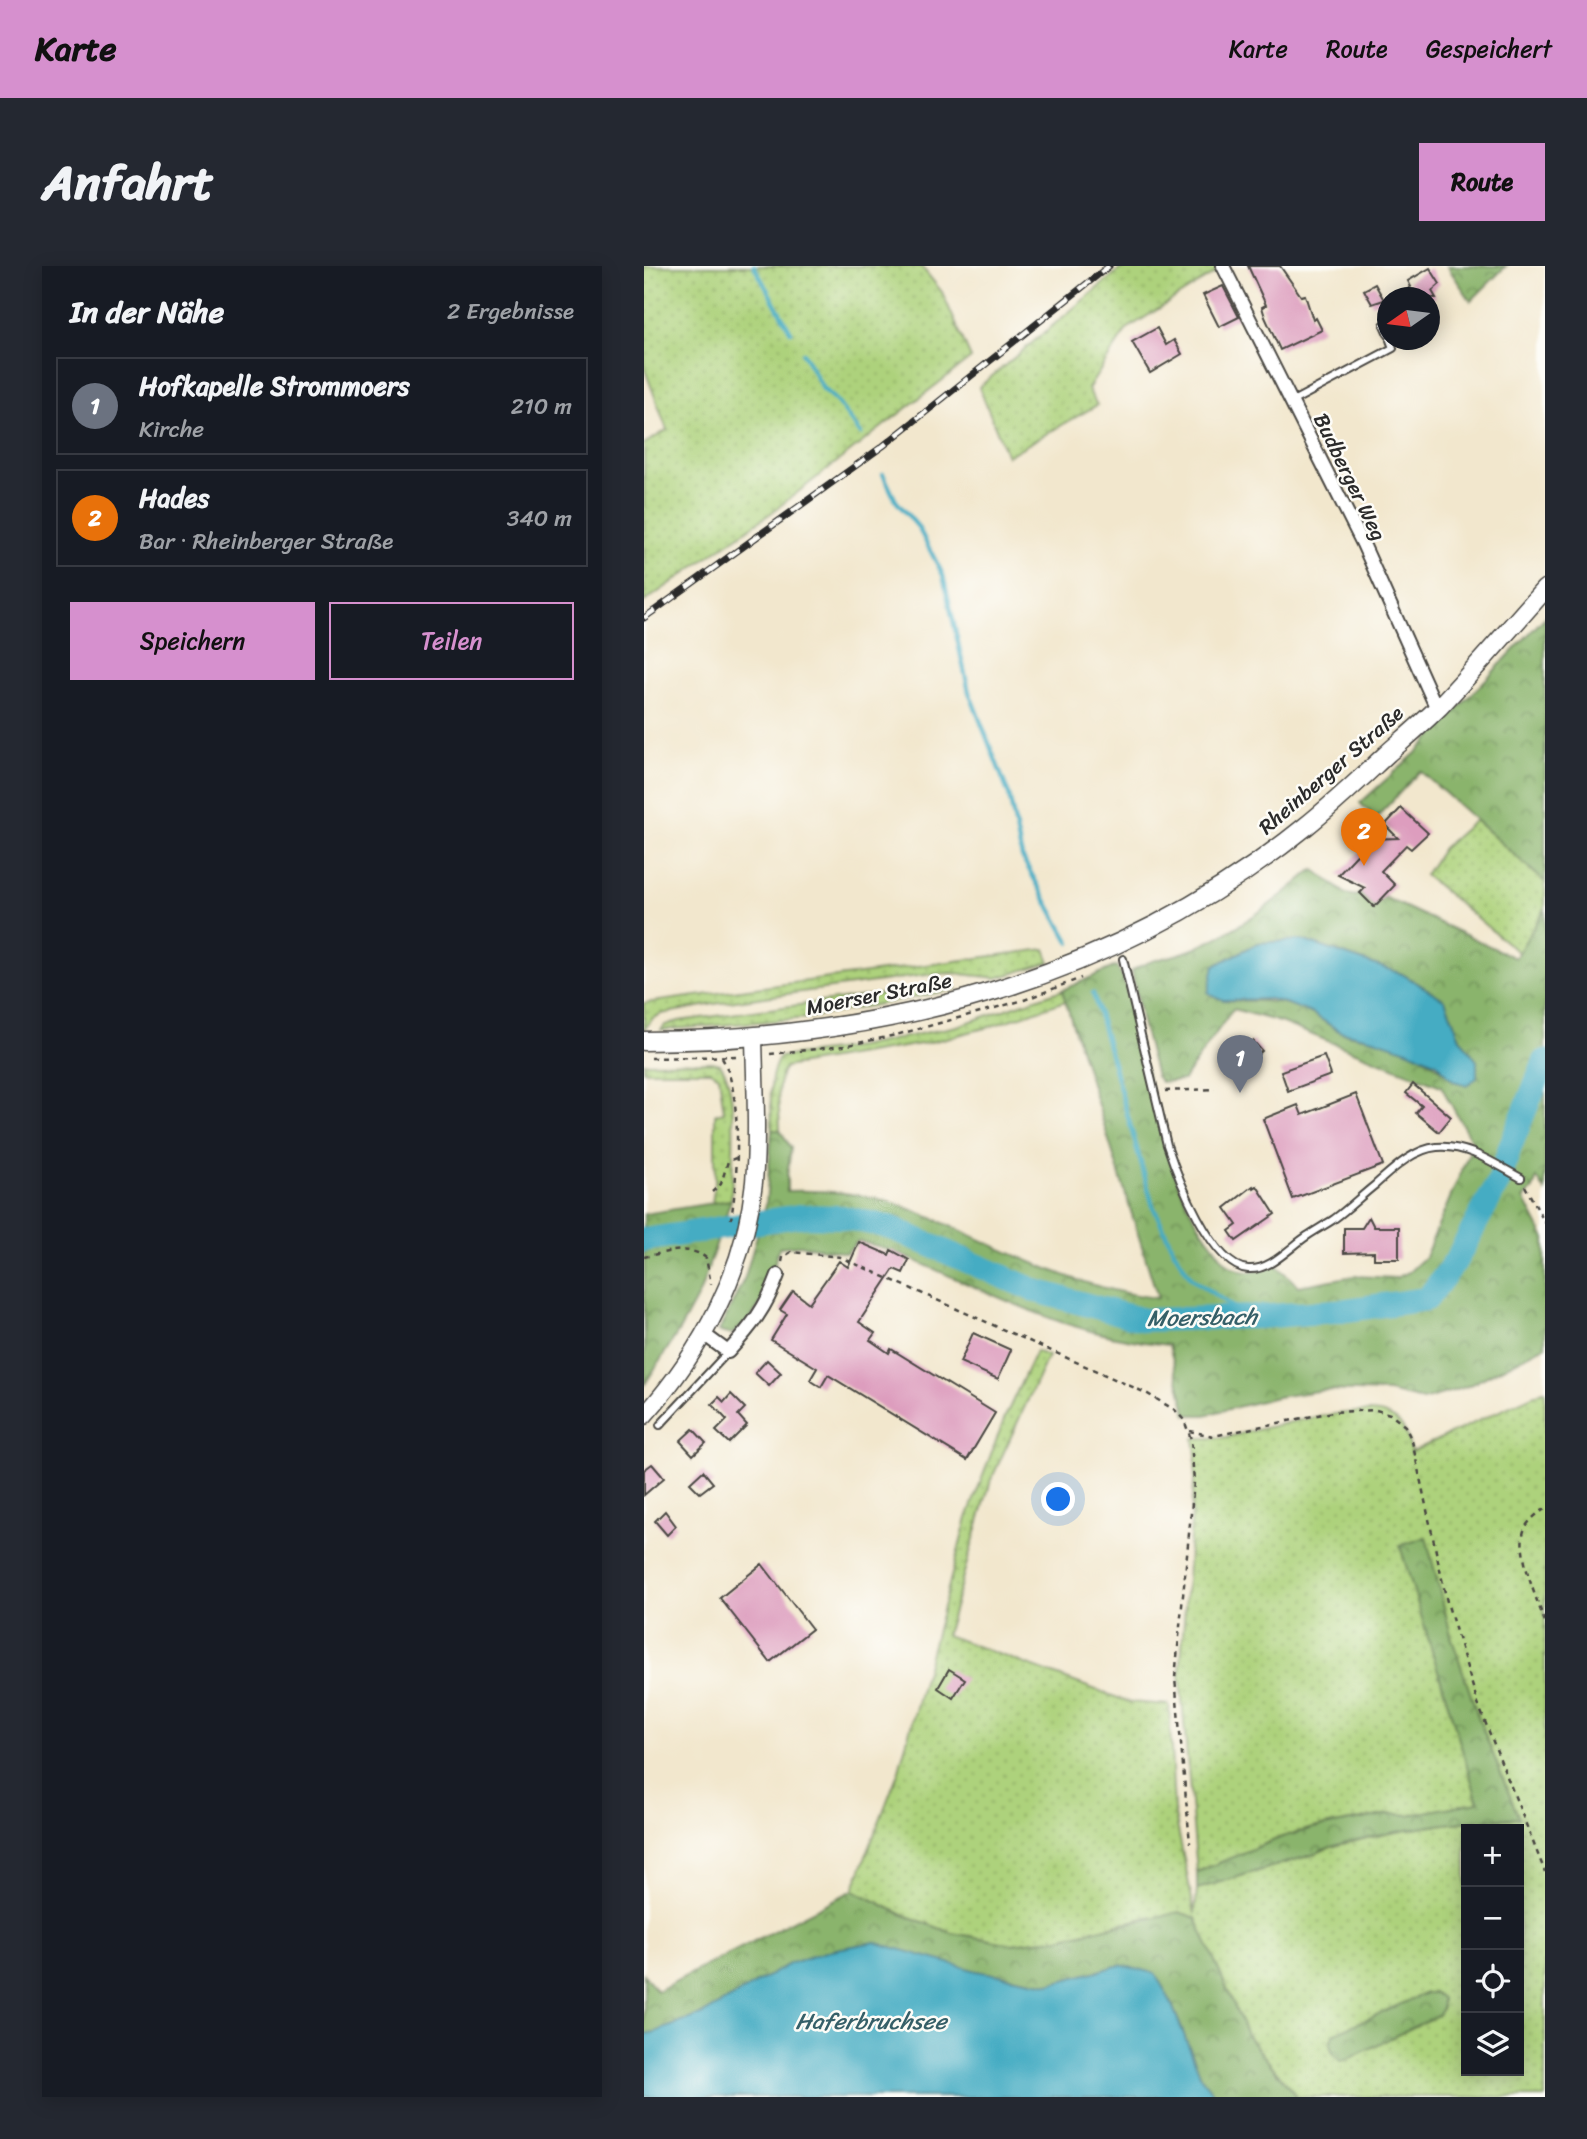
<!DOCTYPE html>
<html lang="de">
<head>
<meta charset="utf-8">
<style>
	:root { --surface:#171b24; --page:#242831; --text:#f1f3f6; --muted:#9ea1a6; --line:#363941; --accent:#d690ce }
	body { margin:0; font-family:Sriracha,sans-serif; background:var(--page); color:var(--text) }
	.controls { position:absolute; right:21px; bottom:21px; display:grid; overflow:hidden; border-radius:0px; box-shadow:0 4px 18px #0003 }
	.controls button { width:63px; height:63px; display:grid; place-items:center; padding:0; border:0; border-bottom:2px solid var(--line); background:var(--surface); color:var(--text); font:35px sans-serif }
	.compass { position:absolute; left:733px; top:21px; width:63px; height:63px; border-radius:50%; background:var(--surface); box-shadow:0 4px 18px #0003; rotate:256deg }
	.you { position:absolute; left:415px; top:1234px; width:24px; height:24px; margin:-18px; border:5px solid #fff; border-radius:50%; background:#1a73e8; box-shadow:0 0 0 10px #1a73e833 }
	.badge { display:grid; place-items:center; width:46px; height:46px; border-radius:50%; background:var(--accent); color:#fff; font-size:23px; font-weight:700 }
	.pin { position:absolute; translate:-50% -58px; filter:drop-shadow(0 2px 4px #0008) }
	.pin::after { content:''; position:absolute; top:37px; width:24px; height:21px; background:inherit; clip-path:polygon(0 0,100% 0,50% 100%) }
	.list { margin:0; padding:0; list-style:none }
	h2 { display:flex; justify-content:space-between; align-items:center; height:91px; margin:0; padding:0 28px; font-size:30px }
	h2 small { font-size:23px; font-weight:400; color:var(--muted) }
	.list li { display:grid; grid-template-columns:46px 1fr auto; gap:21px; align-items:center; box-sizing:border-box; height:98px; margin:0 14px 14px; padding:0 14px; border:2px solid var(--line); border-radius:0px }
	.list b { display:block; font-size:26px; white-space:nowrap }
	.list p { margin:0; font-size:23px; white-space:nowrap; color:var(--muted) }
	.list em { font-size:23px; font-style:normal; color:var(--muted) }
	.actions { display:flex; gap:14px; padding:21px 28px }
	.actions a { flex:1; padding:16px 0; border:2px solid var(--accent); border-radius:0px; text-align:center; font-size:24px; color:var(--accent) }
	.actions .main { background:var(--accent); color:#111 }
	.icon { flex:none; width:38px; height:38px; fill:none; stroke:currentColor; stroke-width:2; stroke-linecap:round; stroke-linejoin:round }
	.map { position:relative; flex:none; width:901px; height:1831px; overflow:hidden; border-radius:0px }
	header { display:flex; align-items:center; gap:42px; box-sizing:border-box; height:98px; padding:0 35px; background:var(--accent); color:#111 }
	header strong { font-size:33px }
	nav { display:flex; gap:38px; margin-inline-start:auto; font-size:24px }
	.intro { display:flex; align-items:center; justify-content:space-between; box-sizing:border-box; height:168px; padding:0 42px }
	h1 { margin:0; font-size:49px }
	.button { padding:18px 32px; border-radius:0px; background:var(--accent); color:#111; font-size:24px; font-weight:700 }
	main { display:flex; gap:42px; padding:0 42px }
	aside { flex:1; background:var(--surface); border-radius:0px; box-shadow:0 4px 18px #0003 }
	.map>svg:first-child { display:block }
	.grass { fill:url(#grass-dots); stroke:#6c7e54; stroke-width:2; fill-rule:evenodd }
	.forest { fill:url(#forest-crowns); stroke:#5a704c; stroke-width:2; fill-rule:evenodd }
	.water { fill:#44acc3; stroke:#386c77; stroke-width:2 }
	.lines { fill:none; stroke-linecap:round; stroke-linejoin:round }
	.stream { stroke:#44acc3; stroke-width:4.5 }
	.river { stroke:#44acc3; stroke-width:24 }
	.building { fill:#dd9dbe }
	.service-casing { stroke:#494743; stroke-width:10 }
	.minor-casing { stroke:#494743; stroke-width:16 }
	.tertiary-casing { stroke:#494743; stroke-width:19 }
	.secondary-casing { stroke:#494743; stroke-width:21 }
	.path { stroke:#494743; stroke-width:2.5; stroke-dasharray:5 5; stroke-linecap:butt }
	.service { stroke:#fff; stroke-width:6 }
	.minor { stroke:#fff; stroke-width:12 }
	.tertiary { stroke:#fff; stroke-width:16 }
	.secondary { stroke:#fff; stroke-width:18 }
	.rail-casing { stroke:#2b2b2b; stroke-width:7 }
	.rail { stroke:#fdfcf7; stroke-width:4.5; stroke-dasharray:13; stroke-linecap:butt }
	.labels { text-anchor:middle; stroke-width:5; stroke-linejoin:round; paint-order:stroke }
	.street-label { font-size:21px; fill:#2b2b2b; stroke:#fdfcf7 }
	.water-label { font-size:23px; font-style:italic; fill:#355f68; stroke:#fdfcf7 }
</style>
</head>
<body>
<header>
<strong>Karte</strong>
<nav><a>Karte</a><a>Route</a><a>Gespeichert</a></nav>
</header>
<div class="intro"><h1>Anfahrt</h1><a class="button">Route</a></div>
<main>
<aside>
<h2>In der Nähe<small>2 Ergebnisse</small></h2>
<ul class="list">
<li><span class="badge" style="background:#6b7280">1</span><div><b>Hofkapelle Strommoers</b><p>Kirche</p></div><em>210 m</em></li>
<li><span class="badge" style="background:#e8710a">2</span><div><b>Hades</b><p>Bar · Rheinberger Straße</p></div><em>340 m</em></li>
</ul>
<div class="actions"><a class="main">Speichern</a><a>Teilen</a></div>
</aside>
<div class="map">
<svg width="901" height="1831" viewBox="0 0 901 1831">
	<defs>
		<pattern id="grass-dots" width="8" height="8" patternUnits="userSpaceOnUse" patternTransform="scale(1.75)"><rect width="8" height="8" fill="#add27c"/><path d="M2 2h.1M6 6h.1" fill="none" stroke="#95b46b" stroke-width="1.8" stroke-linecap="round"/></pattern>
		<pattern id="forest-crowns" width="20" height="18" patternUnits="userSpaceOnUse" patternTransform="scale(1.75)"><rect width="20" height="18" fill="#8ab46c"/><path d="M2 6a3 3 0 1 1 6 0M12 15a3 3 0 1 1 6 0" fill="none" stroke="#719359"/></pattern>
	</defs>
	<rect width="100%" height="100%" fill="#fdfcf7"/>
	<filter id="ink" filterUnits="userSpaceOnUse"><feTurbulence type="fractalNoise" baseFrequency=".0143" numOctaves="2"/><feDisplacementMap in="SourceGraphic" scale="14" xChannelSelector="R" yChannelSelector="G"/><feConvolveMatrix kernelMatrix="1 2 1 2 8 2 1 2 1" color-interpolation-filters="sRGB"/></filter>
	<filter id="wash" filterUnits="userSpaceOnUse"><feTurbulence type="fractalNoise" baseFrequency=".00686" numOctaves="4" result="noise"/><feDisplacementMap in="SourceGraphic" scale="28" xChannelSelector="R" yChannelSelector="G"/><feGaussianBlur stdDeviation="1.57" result="paint"/><feColorMatrix in="noise" values="0 0 0 0 0 0 0 0 0 0 0 0 0 0 0 0 0 1.4 0 .05"/><feComposite in="paint" operator="in"/></filter>
	<g filter="url(#wash)">
		<rect width="100%" height="100%" fill="#f2e7cd"/>
		<g class="grass">
			<polygon points="0,0 277,0 298,26 327,92 127,247 0,336 0,178 23,164 0,101"/>
			<polygon points="480,0 572,0 574,5 483,63 444,123 453,139 363,190 335,121"/>
			<polygon points="831,554 901,616 901,643 875,687 781,609 799,582"/>
			<polygon points="401,683 406,696 353,712 308,707 282,709 70,738 17,748 9,752 0,764 0,737"/>
			<polygon points="297,720 309,720 313,723 164,752 17,764 21,759 35,755"/>
			<path d="M418 724 422 735 345 761 283 777 141 801C130 818 136 845 136 864H128C128 842 122 810 136 791L215 781 313 760Z"/>
			<path d="M68 796 76 798C96 822 88 902 87 934L68 937 71 917V848L80 846 75 810 66 805H0V797Z"/>
			<path d="M392 1085 404 1090 347 1214 302 1369 485 1436 525 1439 530 1544 551 1648 553 1623 671 1588C687 1579 705 1577 723 1572 772 1561 822 1553 873 1552L834 1536 766 1549 746 1548 669 1562 638 1571 553 1606 536 1410 552 1189 550 1172C561 1172 572 1173 583 1171 616 1164 719 1134 747 1151 762 1160 763 1170 767 1186L901 1124V1831H653L508 1650 416 1672 368 1678 308 1667 257 1648 209 1624 255 1504 323 1252 361 1151ZM822 1563H875V1805H822Z"/>
		</g>
		<g class="forest">
			<polygon points="803,0 862,0 827,35"/>
			<polygon points="901,351 901,616 776,505 732,552 716,537 774,485"/>
			<path d="M671 604 702 628 712 630 716 627 730 641 740 631 871 692 901 643V925L893 912 889 923 880 932 901 973V1080L822 1121 779 1134 744 1126 680 1124 633 1131 561 1149H543L525 1079C444 1072 390 1047 317 1015 282 1000 250 983 214 975L202 987 156 979 136 981C131 988 132 994 130 1002 126 1023 117 1040 103 1056 94 1065 88 1072 75 1065L101 1011 122 938 128 864H136L147 882 143 910V925C176 924 207 926 239 934 264 940 289 953 313 963 377 992 443 1025 514 1032L418 724 472 700 479 712C489 750 498 788 507 826 521 880 534 935 569 979 574 986 579 995 586 1000 601 1010 617 1006 631 998L654 1020 710 1010 752 1012 765 1006 781 991 829 878 797 820 636 756 589 743 539 814 517 816 512 810 497 753 488 705C505 692 530 692 549 683 594 664 630 637 667 605ZM658 674 758 708 801 734 816 772 833 795 809 815C787 791 761 780 729 773 719 770 706 770 697 766 687 762 679 753 669 748 637 731 614 736 579 734L570 700 614 677Z"/>
			<polygon points="87,934 56,1026 36,1063 1,1118 0,948"/>
			<path d="M782 1271 808 1373 836 1456 875 1552C823 1553 774 1561 723 1572 705 1576 687 1579 671 1588L553 1623V1606L638 1571 669 1562 746 1548 766 1549 834 1536 756 1280Z"/>
			<polygon points="209,1624 257,1648 308,1667 368,1678 416,1672 535,1646 552,1652 604,1771 653,1831 572,1831 558,1813 526,1734 476,1699 406,1718 333,1705 147,1697 59,1748 0,1770 0,1708 13,1725"/>
			<path d="M782 1727H791L798 1732V1742L794 1749 704 1793 697 1795C686 1788 683 1777 691 1767Z"/>
		</g>
		<g class="water">
			<polygon points="658,674 758,708 801,734 816,772 833,795 833,812 823,819 809,815 793,797 763,784 730,773 697,766 669,748 644,738 626,733 579,734 564,727 570,700 614,677"/>
			<polygon points="230,1676 333,1705 405,1718 476,1699 511,1707 526,1734 558,1813 572,1831 0,1831 0,1770 59,1748 147,1697 187,1684"/>
		</g>
		<g class="lines">
			<g class="stream">
				<polyline points="110,0 147,66"/>
				<polyline points="159,87 179,123 193,136 217,168"/>
				<polyline points="239,208 252,235 274,261 299,309 325,426 365,529 378,591 426,677"/>
				<polyline points="449,727 509,940 530,985 547,1012 603,1051"/>
			</g>
			<polyline class="river" points="0,974 155,950 198,951 245,961 392,1025 500,1054 615,1051 703,1044 783,1033 811,996 856,913 866,881 901,795"/>
		</g>
		<g id="blocks">
			<g class="building">
				<polygon points="604,0 636,0 657,30 661,29 669,54 672,52 678,64 636,84 621,51 618,41 622,39"/>
				<polygon points="786,2 796,18 788,25 792,32 749,32 767,21 764,15"/>
				<polygon points="731,18 740,34 728,38 720,24"/>
				<polygon points="579,20 595,51 575,61 559,29"/>
				<polygon points="513,62 522,79 530,74 538,88 506,107 488,76"/>
				<polygon points="757,542 784,567 767,583 762,579 737,605 751,619 730,641 716,627 721,622 694,609 724,577 725,573 754,572 741,559"/>
				<polygon points="609,775 618,785 597,804 588,794"/>
				<polygon points="680,790 687,809 644,825 637,805"/>
				<polygon points="769,818 807,851 795,866 772,847 778,840 762,827"/>
				<polygon points="712,828 739,899 649,933 619,853 654,839 658,849"/>
				<polygon points="609,920 610,922 613,920 631,948 592,975 585,965 593,959 581,942"/>
				<polygon points="725,951 730,961 755,961 755,993 730,993 730,986 700,987 700,962 718,962"/>
				<polygon points="215,976 245,989 247,984 265,994 259,1007 250,1003 215,1056 231,1067 226,1074 245,1087 247,1083 351,1147 323,1194 184,1109 177,1121 166,1114 173,1102 127,1074 143,1048 136,1044 149,1025 165,1037 195,995 204,1001"/>
				<polygon points="329,1067 367,1084 354,1113 316,1096"/>
				<polygon points="123,1094 137,1107 125,1120 111,1107"/>
				<polygon points="87,1128 101,1142 94,1149 103,1159 85,1177 72,1165 83,1154 68,1138 75,1131 80,1136"/>
				<polygon points="49,1163 62,1177 49,1189 36,1175"/>
				<polygon points="8,1198 20,1212 0,1229 0,1204"/>
				<polygon points="59,1205 69,1217 56,1227 46,1217"/>
				<polygon points="21,1245 32,1260 23,1269 11,1255"/>
				<polygon points="118,1298 168,1363 126,1396 76,1332"/>
				<polygon points="305,1403 321,1413 309,1432 294,1422"/>
			</g>
		</g>
	</g>
	<g filter="url(#ink)">
		<use href="#blocks" fill-opacity="0" stroke="#494743" stroke-width="2"/>
		<g class="lines">
			<defs>
				<g id="service">
					<polyline points="740,59 744,68"/>
					<polyline points="647,136 749,82 746,74"/>
					<path d="M479 693 523 879C533 909 568 1001 604 1003 626 1005 646 981 663 970 672 964 681 959 690 953 704 943 717 930 731 919 748 904 769 883 793 881 823 878 851 898 877 912"/>
					<polyline points="16,1159 84,1086"/>
				</g>
				<g id="minor">
					<polyline points="579,0 719,278 793,443"/>
					<path d="M61 1069 84 1086C107 1061 122 1042 134 1009"/>
				</g>
				<path id="tertiary" d="M0 1150C58 1085 101 1005 110 916 114 868 111 820 110 772"/>
				<path id="secondary" d="M0 775C239 774 472 714 661 561 690 538 717 512 744 487 761 472 779 457 795 441 831 403 866 362 901 323"/>
			</defs>
			<use href="#service" class="service-casing"/>
			<use href="#minor" class="minor-casing"/>
			<use href="#tertiary" class="tertiary-casing"/>
			<use href="#secondary" class="secondary-casing"/>
			<g class="path">
				<polyline points="126,788 200,780 252,769 380,734 437,712"/>
				<polyline points="7,792 95,790"/>
				<path d="M78 792C99 827 94 912 87 953"/>
				<polyline points="521,825 571,823"/>
				<polyline points="881,920 901,957"/>
				<polyline points="68,926 77,918 84,895 92,892"/>
				<path d="M0 991C19 987 46 978 62 992L67 1018"/>
				<polyline points="138,996 139,991 147,986 196,991 502,1127 531,1144 540,1154 547,1173 550,1216 531,1412 546,1577"/>
				<polyline points="545,1165 569,1170 689,1146 732,1144 746,1148 761,1160 768,1175 803,1336 834,1438 901,1606"/>
				<path d="M901 1243C894 1247 885 1254 881 1262 871 1284 893 1334 901 1356"/>
			</g>
			<use href="#service" class="service"/>
			<use href="#minor" class="minor"/>
			<use href="#tertiary" class="tertiary"/>
			<use href="#secondary" class="secondary"/>
			<defs>
				<polyline id="rail" points="0,352 239,180 465,0"/>
			</defs>
			<use href="#rail" class="rail-casing"/>
			<use href="#rail" class="rail"/>
		</g>
	</g>
	<g class="labels">
		<g class="street-label">
			<text transform="translate(706 211) rotate(64)" y="7">Budberger Weg</text>
			<text transform="translate(687 504) rotate(-41)" y="7">Rheinberger Straße</text>
			<text transform="translate(235 728) rotate(-11)" y="7">Moerser Straße</text>
		</g>
		<g class="water-label">
			<text transform="translate(558 1051) rotate(-1)" y="8">Moersbach</text>
			<text x="227" y="1763">Haferbruchsee</text>
		</g>
	</g>
</svg>
<div class="controls">
<button>+</button>
<button>−</button>
<button><svg class="icon" aria-label="locate" viewBox="0 0 24 24"><circle cx="12" cy="12" r="6"/><path d="M12 2v4M12 18v4M2 12h4M18 12h4"/></svg></button>
<button><svg class="icon" aria-label="layers" viewBox="0 0 24 24"><path d="M12 4l9 5-9 5-9-5zM3 14l9 5 9-5"/></svg></button>
</div>
<svg class="compass" viewBox="-18 -18 36 36"><path d="M0-13l5 13h-10z" fill="#e53935"/><path d="M0 13l5-13h-10z" fill="#9ea1a6"/></svg>
<div class="you"></div>
<div class="pin badge" style="left:596px;top:827px;background:#6b7280">1</div>
<div class="pin badge" style="left:720px;top:600px;background:#e8710a">2</div>
</div>
</main>
</body>
</html>
